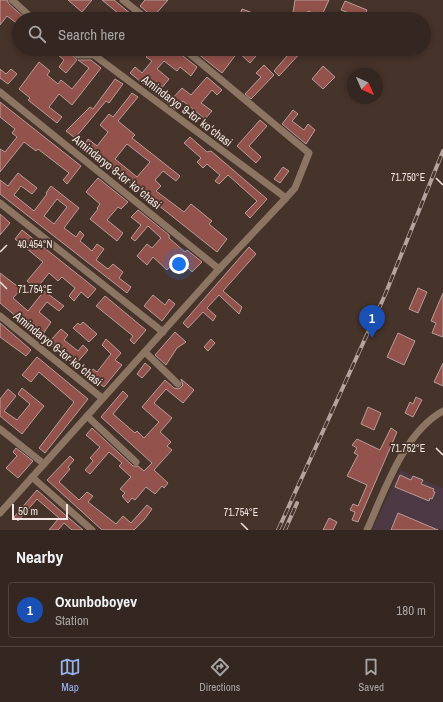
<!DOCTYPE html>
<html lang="en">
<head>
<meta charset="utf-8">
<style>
	:root { --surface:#342620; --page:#3f322d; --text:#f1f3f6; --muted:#a9a5a5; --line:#4e433e; --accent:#95b2f1 }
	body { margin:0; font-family:"Archivo Narrow",sans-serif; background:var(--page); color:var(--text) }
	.compass { position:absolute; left:347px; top:68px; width:36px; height:36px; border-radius:50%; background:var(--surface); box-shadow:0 2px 6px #0003; rotate:135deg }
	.scale { position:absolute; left:12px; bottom:10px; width:56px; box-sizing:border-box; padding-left:4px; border:2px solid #f4e7e1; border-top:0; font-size:11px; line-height:14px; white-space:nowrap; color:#f4e7e1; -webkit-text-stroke:3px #46332a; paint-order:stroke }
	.you { position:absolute; left:179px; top:264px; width:14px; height:14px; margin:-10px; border:3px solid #fff; border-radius:50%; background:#1a73e8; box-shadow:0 0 0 6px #1a73e833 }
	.badge { display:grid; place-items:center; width:26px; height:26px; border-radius:50%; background:var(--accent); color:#fff; font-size:13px; font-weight:700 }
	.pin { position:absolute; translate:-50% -33px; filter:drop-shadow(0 1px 2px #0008) }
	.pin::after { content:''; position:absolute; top:21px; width:14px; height:12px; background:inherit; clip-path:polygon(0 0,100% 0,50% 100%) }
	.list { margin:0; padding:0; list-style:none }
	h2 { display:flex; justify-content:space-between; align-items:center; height:52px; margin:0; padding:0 16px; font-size:17px }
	h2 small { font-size:13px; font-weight:400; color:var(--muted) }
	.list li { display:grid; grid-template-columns:26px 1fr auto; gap:12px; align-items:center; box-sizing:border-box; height:56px; margin:0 8px 8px; padding:0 8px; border:1px solid var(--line); border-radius:4px }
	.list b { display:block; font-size:15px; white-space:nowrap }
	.list p { margin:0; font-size:13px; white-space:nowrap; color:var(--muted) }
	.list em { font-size:13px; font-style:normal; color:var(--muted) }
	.icon { flex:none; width:22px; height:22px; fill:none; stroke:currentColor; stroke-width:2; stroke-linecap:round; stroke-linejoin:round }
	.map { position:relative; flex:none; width:443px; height:530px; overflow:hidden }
	.search { position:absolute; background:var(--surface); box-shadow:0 2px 6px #0003; left:12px; right:12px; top:12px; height:44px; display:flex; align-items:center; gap:10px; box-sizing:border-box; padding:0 14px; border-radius:22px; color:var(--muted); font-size:15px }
	.sheet { height:116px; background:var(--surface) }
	nav { display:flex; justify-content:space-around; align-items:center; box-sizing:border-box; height:56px; border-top:1px solid var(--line); background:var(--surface); font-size:11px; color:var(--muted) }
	nav a { display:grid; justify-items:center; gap:2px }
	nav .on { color:var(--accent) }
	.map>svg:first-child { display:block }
	.industrial { fill:#4c3943 }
	.building { fill:#93524c; stroke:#b89d9a; fill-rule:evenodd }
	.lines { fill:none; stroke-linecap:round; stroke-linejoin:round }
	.street { stroke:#8c7563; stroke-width:7 }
	.rail-casing { stroke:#b4a49d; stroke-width:4 }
	.rail { stroke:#46332a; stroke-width:2.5; stroke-dasharray:8; stroke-linecap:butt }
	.ticks { fill:none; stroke:#f4e7e1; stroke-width:1.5 }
	.labels { text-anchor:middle; stroke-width:3.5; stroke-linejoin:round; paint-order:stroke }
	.street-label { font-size:12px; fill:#f4e7e1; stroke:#46332a }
	.ticks-label { font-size:10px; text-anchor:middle; fill:#f4e7e1; stroke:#46332a; stroke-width:3.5; stroke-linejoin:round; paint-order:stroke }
</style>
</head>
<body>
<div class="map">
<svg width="443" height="530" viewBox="0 0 443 530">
	<rect width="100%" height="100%" fill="#46332a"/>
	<polygon class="industrial" points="400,470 443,488 443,530 372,530"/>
	<g class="building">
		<polygon points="0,0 7,0 9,4 26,19 19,19 19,25 7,16 0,25"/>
		<polygon points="68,0 92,0 82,12"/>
		<polygon points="102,0 114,0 137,19 113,19 118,13"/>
		<polygon points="145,0 168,0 153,17 140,6"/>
		<polygon points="295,0 329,0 321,17 308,11 306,19 292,19"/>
		<polygon points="345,1 367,10 363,19 352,19 354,15 341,10"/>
		<polygon points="242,9 253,13 251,19 238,19"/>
		<polygon points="43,49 67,49 77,60 66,73 59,67 64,60 51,49 45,56 40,53"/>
		<polygon points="153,49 174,49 197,67 191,76 180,67 177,71 164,61 157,69 169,79 161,89 172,99 182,88 191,95 207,77 222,90 217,95 212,90 201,103 212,111 205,119 183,101 176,110 130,73 135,67 142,73 152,61 146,57"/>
		<polygon points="192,49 249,49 256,56 250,63 238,52 222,73"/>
		<polygon points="293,49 304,49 279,76 274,71"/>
		<polygon points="78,60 91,60 101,68 72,105 59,94 49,107 62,117 57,123 28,100 30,98 19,89 39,62 50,71 47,75 58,84 61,80 72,89 89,68"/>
		<polygon points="264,65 274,75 251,99 245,94 261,77 256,73"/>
		<polygon points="323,66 335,77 323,89 312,79"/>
		<polygon points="0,69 6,74 11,69 17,74 8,84 0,78"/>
		<polygon points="115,79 123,84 109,103 106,101 75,138 66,131 90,107 93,109"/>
		<path d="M132 93 138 97 118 121 135 135 132 138 180 176 176 181 163 171 155 180 161 186 156 191 184 212 191 204 212 221 209 224 227 239 217 252 84 146 88 139 97 146 108 132 100 125 109 114 113 117ZM127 144 150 162 137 177 115 159Z"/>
		<polygon points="0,102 81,166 67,184 63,180 69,173 38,149 36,151 24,142 0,172 0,149 5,152 17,137 12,133 15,129 0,117"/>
		<polygon points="293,110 298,114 292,121 304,130 308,124 315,130 306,144 282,124"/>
		<polygon points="260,120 267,126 249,146 261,157 256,163 237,146"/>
		<polygon points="190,137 207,152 211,151 267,199 250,218 245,213 257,201 228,175 219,184 215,181 220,175 207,164 203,168 197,162 201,158 184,143"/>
		<polygon points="283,167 289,171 280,183 274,179"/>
		<path d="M18 173 37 188 32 194 21 186 14 195 34 211 47 194 46 193 51 186 79 208 64 228 76 237 80 231 84 235 80 241 92 251 97 244 104 249 96 260 108 269 113 264 123 272 119 278 131 287 127 293 0 194V180L8 186ZM57 199 67 207 54 224 44 216Z"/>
		<polygon points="98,178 128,202 121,209 118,207 107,220 123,233 117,241 90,219 98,209 97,208 100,204 86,192"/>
		<polygon points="138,210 169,235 169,238 185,252 187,250 202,262 192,272 183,263 181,265 176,260 167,270 153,257 147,265 137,256 147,244 152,248 161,238 148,226 135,241 131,238 141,225 131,217"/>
		<polygon points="0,214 10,223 0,235"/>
		<polygon points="22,230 96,289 88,298 81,292 74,301 69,296 75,288 62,277 58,281 49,273 36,289 27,281 43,262 15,239"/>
		<polygon points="249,247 256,254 223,291 242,307 239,314 219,295 207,308 216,316 213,321 203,312 188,328 183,323"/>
		<polygon points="0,273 21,289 13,298 28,311 44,291 64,306 59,311 47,302 39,312 51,322 41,337 0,303"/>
		<polygon points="418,288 427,292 418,313 409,309"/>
		<polygon points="443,293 443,337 432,333 436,323 431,321"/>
		<polygon points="153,295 165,305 169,299 175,304 162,321 144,306"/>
		<polygon points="105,296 146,330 134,344 130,340 133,336 96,306"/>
		<polygon points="83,322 97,334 89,342 73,328 78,323 80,325"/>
		<polygon points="0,323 31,350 26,356 0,337"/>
		<polygon points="61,329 68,335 64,340 78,351 83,345 88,350 75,365 48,343"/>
		<polygon points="175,332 186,342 177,348 166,365 155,355"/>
		<polygon points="398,333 415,341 404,365 387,357"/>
		<polygon points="106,339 121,353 115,360 122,365 104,387 88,375 93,369 97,372 111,354 102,345"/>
		<polygon points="211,339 215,343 208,351 204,347"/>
		<polygon points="37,357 88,399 45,453 39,448 74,402 39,372 31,382 22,375"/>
		<polygon points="145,363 151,368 142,378 137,374"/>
		<polygon points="443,363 443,386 434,382"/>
		<polygon points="181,379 194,390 183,403 166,389 154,403 172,418 160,432 171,442 167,446 172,450 154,470 168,483 164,488 162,486 155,494 146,487 135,500 132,498 128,503 122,496 125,493 120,489 131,477 119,466 122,463 109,452 90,474 85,470 93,461 90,458 100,447 86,435 92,428 133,466 138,466 144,471 152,463 101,417 123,391 128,396 113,414 135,433 137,431 144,438 159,422 142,407 165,380 174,388 179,389 183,385"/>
		<polygon points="22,388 44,406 22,434 0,416 0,399 8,389 16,396 4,411 17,420 30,404 18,394"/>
		<polygon points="416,397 422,400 413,417 405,413 410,402 413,404"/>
		<polygon points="368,407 381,413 374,430 361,424"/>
		<polygon points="391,428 397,432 358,522 352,520 355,512 350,510 353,504 358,506 367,485 347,476 358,455 354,453 357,448 352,445 357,439 380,450"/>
		<polygon points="16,448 33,461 18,478 6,468 17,456 13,452"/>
		<polygon points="70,456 74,460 68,467 70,469 59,482 79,500 87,492 93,496 88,502 116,524 123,516 131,523 147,505 152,509 144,520 134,530 102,530 47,480"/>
		<polygon points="400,475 411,480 413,476 423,480 421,484 434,489 433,491 435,492 432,499 430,498 429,501 395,487"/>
		<polygon points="37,490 63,513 83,530 72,530 64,523 58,530 49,530 59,518 37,499 18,521 14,517"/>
		<polygon points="398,513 438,530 391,530"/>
		<polygon points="329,518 337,522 333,530 323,530"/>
	</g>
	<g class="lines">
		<g class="street">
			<polyline points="12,0 33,19"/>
			<polyline points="123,0 147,19"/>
			<polyline points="72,49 78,55 94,55 286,198"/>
			<polyline points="0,92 219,269"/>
			<polyline points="0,203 163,332"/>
			<polyline points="0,316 102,398"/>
			<polyline points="145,352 178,384"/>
			<polyline points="87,416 136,462"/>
			<polyline points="0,429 44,464"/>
			<polyline points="32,477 92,530"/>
			<polyline points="0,513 219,269 286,198 295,188 309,153 184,49"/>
			<path d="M367 530C384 492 404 432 443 411"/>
		</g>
		<defs>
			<g id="rail">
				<polyline points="278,530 385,295 443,151"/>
				<polyline points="285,530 297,503"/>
			</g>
		</defs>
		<use href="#rail" class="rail-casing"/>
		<use href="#rail" class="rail"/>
	</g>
	<path class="ticks" d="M436 178 443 185M0 252 7 245M0 282 7 289M436 448 443 455M241 523 248 530"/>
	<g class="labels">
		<g class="street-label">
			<text transform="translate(187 111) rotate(37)" y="4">Amindaryo 9-tor koʻchasi</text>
			<text transform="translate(117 172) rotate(39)" y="4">Amindaryo 8-tor koʻchasi</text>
			<text transform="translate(58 349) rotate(39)" y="4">Amindaryo 6-tor koʻchasi</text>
		</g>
	</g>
	<g class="ticks-label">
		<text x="408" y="181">71.750°E</text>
		<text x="35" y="248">40.454°N</text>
		<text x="35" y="293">71.754°E</text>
		<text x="408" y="452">71.752°E</text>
		<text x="241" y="516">71.754°E</text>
	</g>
</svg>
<svg class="compass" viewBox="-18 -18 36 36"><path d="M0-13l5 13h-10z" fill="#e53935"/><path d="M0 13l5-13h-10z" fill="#a9a5a5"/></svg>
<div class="scale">50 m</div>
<div class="you"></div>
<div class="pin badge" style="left:372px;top:338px;background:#1a4fb4">1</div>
<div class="search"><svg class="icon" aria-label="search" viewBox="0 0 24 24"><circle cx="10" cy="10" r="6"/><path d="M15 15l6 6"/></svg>Search here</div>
</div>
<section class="sheet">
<h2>Nearby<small></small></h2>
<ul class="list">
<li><span class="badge" style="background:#1a4fb4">1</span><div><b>Oxunboboyev</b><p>Station</p></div><em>180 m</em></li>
</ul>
</section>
<nav>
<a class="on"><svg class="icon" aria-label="map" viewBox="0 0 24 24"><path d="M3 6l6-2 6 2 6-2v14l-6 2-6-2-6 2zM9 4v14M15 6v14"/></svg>Map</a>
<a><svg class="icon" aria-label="directions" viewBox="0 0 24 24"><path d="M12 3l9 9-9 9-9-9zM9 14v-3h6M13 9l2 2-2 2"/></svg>Directions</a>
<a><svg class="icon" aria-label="saved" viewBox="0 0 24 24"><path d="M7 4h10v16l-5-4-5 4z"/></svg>Saved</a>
</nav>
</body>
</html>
